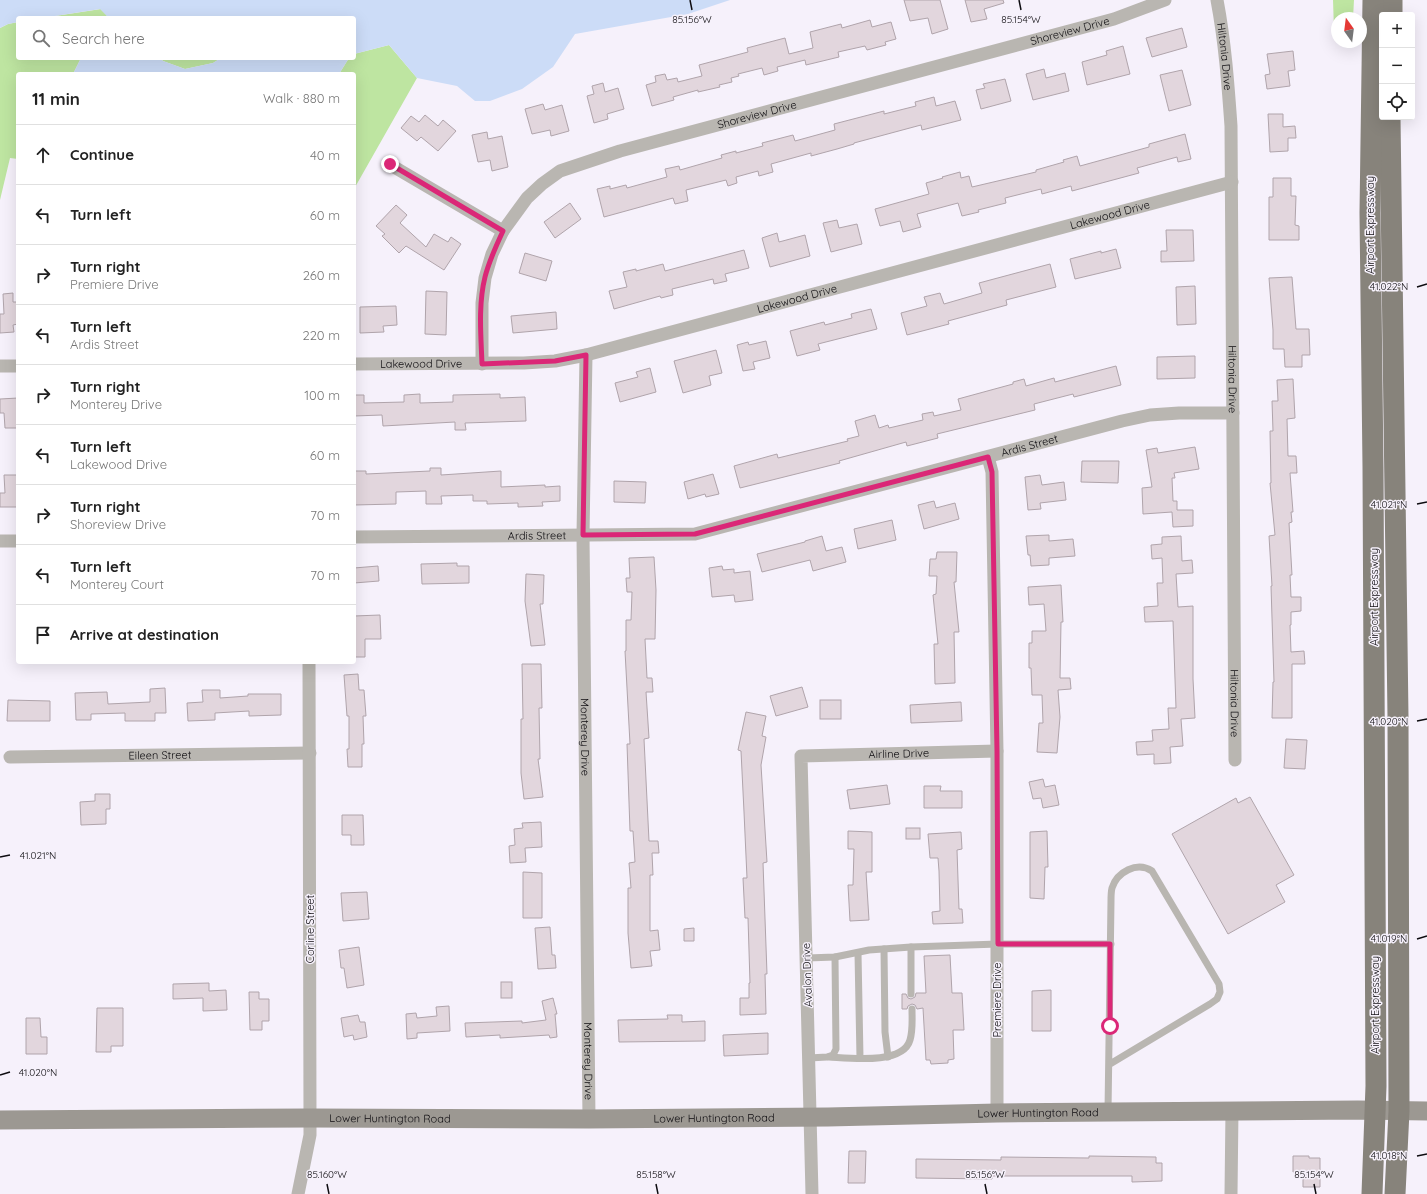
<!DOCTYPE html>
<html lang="en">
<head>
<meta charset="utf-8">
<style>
	:root { --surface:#fff; --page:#f2f2f2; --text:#222; --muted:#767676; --line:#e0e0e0 }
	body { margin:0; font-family:Quicksand,sans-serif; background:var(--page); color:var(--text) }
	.controls { position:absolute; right:12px; top:12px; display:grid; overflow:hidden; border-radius:4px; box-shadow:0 4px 16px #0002 }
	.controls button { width:36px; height:36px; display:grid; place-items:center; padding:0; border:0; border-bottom:1px solid var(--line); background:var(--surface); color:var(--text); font:20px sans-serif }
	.compass { position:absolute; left:1331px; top:12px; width:36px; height:36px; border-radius:50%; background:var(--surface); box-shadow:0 4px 16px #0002; rotate:346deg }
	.stop { position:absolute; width:12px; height:12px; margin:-9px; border:3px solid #db2777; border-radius:50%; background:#fff }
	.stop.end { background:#db2777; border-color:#fff; box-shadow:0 1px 4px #0008 }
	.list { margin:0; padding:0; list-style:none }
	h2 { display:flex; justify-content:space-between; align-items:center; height:52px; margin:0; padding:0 16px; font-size:17px }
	h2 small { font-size:13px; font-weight:400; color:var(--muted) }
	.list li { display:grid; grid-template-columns:26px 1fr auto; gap:12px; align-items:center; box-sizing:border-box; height:60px; padding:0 16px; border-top:1px solid var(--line) }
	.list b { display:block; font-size:15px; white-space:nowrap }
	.list p { margin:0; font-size:13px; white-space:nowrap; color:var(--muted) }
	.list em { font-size:13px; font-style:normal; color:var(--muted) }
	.icon { flex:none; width:22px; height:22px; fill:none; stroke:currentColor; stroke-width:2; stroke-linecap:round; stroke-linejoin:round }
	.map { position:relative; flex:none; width:1427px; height:1194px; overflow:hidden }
	.search { position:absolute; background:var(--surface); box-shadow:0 4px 16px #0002; left:16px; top:16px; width:340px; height:44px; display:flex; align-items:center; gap:10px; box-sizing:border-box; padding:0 14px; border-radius:4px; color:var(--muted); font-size:15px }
	.panel { position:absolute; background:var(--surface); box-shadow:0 4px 16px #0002; left:16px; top:72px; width:340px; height:592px; border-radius:4px }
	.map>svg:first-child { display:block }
	.green { fill:#bee5a1 }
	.water { fill:#ccdcf7 }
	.building { fill:#e2d6dd; stroke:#b0a4ab }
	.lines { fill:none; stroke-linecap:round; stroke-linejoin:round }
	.lane { stroke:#b9b6b1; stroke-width:7 }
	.street { stroke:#b9b6b1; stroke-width:13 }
	.secondary { stroke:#9c9892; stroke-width:19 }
	.primary { stroke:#87837b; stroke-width:21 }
	.route { stroke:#db2777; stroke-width:5 }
	.ticks { fill:none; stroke:#0e0c10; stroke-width:1.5 }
	.labels { text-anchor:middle; stroke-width:3; stroke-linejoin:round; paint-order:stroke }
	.street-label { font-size:11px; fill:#0e0c10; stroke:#f6f1fb }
	.ticks-label { font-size:10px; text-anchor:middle; fill:#0e0c10; stroke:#f6f1fb; stroke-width:3; stroke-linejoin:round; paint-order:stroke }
</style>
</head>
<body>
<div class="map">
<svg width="1427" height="1194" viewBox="0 0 1427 1194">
	<rect width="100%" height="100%" fill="#f6f1fb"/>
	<g class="green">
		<polygon points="1333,0 1354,0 1353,18 1337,18 1337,29 1334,30"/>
		<polygon points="101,9 109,18 42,18"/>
		<polygon points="18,22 18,58 81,58 73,74 18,74 18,159 10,158 0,200 0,28 8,24"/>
		<polygon points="389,45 417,78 354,189 354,74 339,74 349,58 354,58 354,54"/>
		<polygon points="160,58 221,58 213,63 185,69 163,61"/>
	</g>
	<g class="water">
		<polygon points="0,0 730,0 688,14 575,34 553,67 522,89 490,101 475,101 457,86 417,78 389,45 354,54 354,18 109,18 100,9 42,18 18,18 18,22 8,24 0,28"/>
		<polygon points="81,58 160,58 163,61 185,69 213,63 221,58 349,58 339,74 73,74"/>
	</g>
	<g class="building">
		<polygon points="904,0 940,0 948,29 932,34 928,18 910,21"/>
		<polygon points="965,0 1003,0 1004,3 984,9 987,19 971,22"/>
		<polygon points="870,20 872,27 891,22 896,39 885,42 886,45 867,50 865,46 838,52 839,57 806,65 805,60 777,67 778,71 764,75 762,68 738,74 739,76 731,78 732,82 719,85 720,87 698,92 698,90 673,97 674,100 652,106 646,85 656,82 655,76 665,74 667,80 677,78 678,82 702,76 699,65 748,52 747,48 785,38 789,54 813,48 810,32 841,24 842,28"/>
		<polygon points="1182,28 1187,47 1152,57 1146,38"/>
		<polygon points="1123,46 1130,74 1087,85 1082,62 1107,55 1106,51"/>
		<polygon points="1293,51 1295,70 1288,71 1290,86 1267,89 1265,75 1270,74 1267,54"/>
		<polygon points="1044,69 1046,78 1065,73 1069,91 1033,100 1026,74"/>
		<polygon points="1182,70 1191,105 1169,111 1160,75"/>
		<polygon points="1005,79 1011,101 981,109 976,90 985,88 983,84"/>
		<polygon points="603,83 605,92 618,88 624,109 607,114 608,119 594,123 587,96 594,94 592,86"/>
		<polygon points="934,97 936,106 955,101 961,120 922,130 921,125 854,143 854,144 837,149 811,156 811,153 771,164 773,172 759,176 758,171 736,177 737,183 728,186 726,180 686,190 688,201 675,204 673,198 604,217 597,189 610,186 610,189 626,185 627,188 667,177 665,169 679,166 680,170 722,158 721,155 736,151 736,153 763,146 762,143 793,135 795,141 835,130 834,124 884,111 884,114 916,106 915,102"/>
		<polygon points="543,104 545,110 562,105 569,131 551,136 550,130 532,134 525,109"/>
		<polygon points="1268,114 1283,114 1283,127 1295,126 1296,138 1288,138 1288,151 1270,152"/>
		<polygon points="425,115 438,126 443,120 456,131 438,151 421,137 417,141 401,128 411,116 419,122"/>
		<polygon points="487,132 488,139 502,136 508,167 492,171 490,160 478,162 472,135"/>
		<polygon points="1185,134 1191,159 1178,162 1177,157 1137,168 1139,173 1072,191 1071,186 1042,194 1041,189 1005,198 1006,203 978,210 979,212 962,216 958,203 917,214 921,227 903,232 900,221 880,226 875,209 929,194 926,183 943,178 942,177 960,172 961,178 969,176 972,187 1036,172 1036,170 1064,162 1063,160 1077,156 1080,166 1149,147 1149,144"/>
		<polygon points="1273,178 1291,178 1291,196 1296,196 1295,225 1299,226 1299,240 1269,240 1269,197 1273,197"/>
		<polygon points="570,203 581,219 555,238 544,222"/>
		<polygon points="396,205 407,215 400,223 426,247 434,234 448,242 451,237 461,244 444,270 406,246 399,253 382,236 385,234 376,226"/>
		<polygon points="837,220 839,228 857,224 862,244 831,252 823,223"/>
		<polygon points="1166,230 1193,230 1194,261 1161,262 1161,251 1167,251"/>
		<polygon points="777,233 779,242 805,235 810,256 770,267 762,238"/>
		<polygon points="1116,249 1121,268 1075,279 1070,259 1101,251 1101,253"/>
		<polygon points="744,250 749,268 725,274 727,281 714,284 713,279 672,289 673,295 661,298 660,296 614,309 609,291 627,287 623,272 636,269 636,271 663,264 665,271"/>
		<polygon points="525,253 552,261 546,281 519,273"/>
		<polygon points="1050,264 1056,287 1006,300 1007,305 948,321 949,324 907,335 901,313 927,306 924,297 940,293 944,304 982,293 979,283"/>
		<polygon points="1292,277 1296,329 1309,329 1310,355 1302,355 1302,367 1285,367 1284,349 1273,349 1273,330 1269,278"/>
		<polygon points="1195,286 1196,324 1177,325 1176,287"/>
		<polygon points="426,291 447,292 446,335 425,334"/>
		<polygon points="13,293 13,302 18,302 18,324 13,325 14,332 0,333 0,314 4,314 3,294"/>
		<polygon points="396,306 397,325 383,326 384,332 360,333 360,307"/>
		<polygon points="871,309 877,329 818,344 820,350 797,356 790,331 824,322 825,325 852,318 851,314"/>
		<polygon points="556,312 557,329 513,333 511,316"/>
		<polygon points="766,341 770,358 753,362 755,369 743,371 737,345 748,342 749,345"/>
		<polygon points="716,350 722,373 709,376 711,385 683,393 674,361"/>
		<polygon points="1195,356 1195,378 1157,379 1157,357"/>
		<polygon points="1116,366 1121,385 1074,397 1073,394 1034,404 1035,410 937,434 938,438 907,446 906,442 839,461 840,463 740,488 734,466 777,454 778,458 848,441 847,439 859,436 855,421 875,415 879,428 888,425 889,428 923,420 922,414 933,412 934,416 961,410 958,399 1013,384 1013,382 1024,379 1026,386 1054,378 1055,382"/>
		<polygon points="650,368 656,392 620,402 615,383 638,377 636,372"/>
		<polygon points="1293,379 1295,418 1287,419 1288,456 1296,456 1297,473 1290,473 1293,512 1291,512 1292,522 1289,523 1292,575 1290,575 1291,597 1301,597 1301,611 1291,612 1291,625 1290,625 1291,652 1304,651 1305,664 1292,664 1292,718 1272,718 1273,682 1274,682 1271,586 1272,586 1269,536 1275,535 1270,483 1271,483 1270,431 1273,431 1272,401 1278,401 1277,380"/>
		<polygon points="420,394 420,403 453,402 453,395 500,394 500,398 525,397 526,421 465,423 466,430 455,430 455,422 383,426 382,415 354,416 354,395 364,395 364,403 404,402 404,395"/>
		<polygon points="18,398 18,428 5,428 4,413 0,413 0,399"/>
		<polygon points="1195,447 1199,469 1174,473 1175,478 1172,478 1173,501 1177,501 1177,510 1193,510 1193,526 1173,527 1172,512 1143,514 1142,488 1152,487 1146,450 1157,448 1158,453"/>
		<polygon points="1082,461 1119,461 1118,483 1081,482"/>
		<polygon points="430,468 441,468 441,475 501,471 501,487 545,485 545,487 560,486 560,501 542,502 543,506 518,507 518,503 487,504 487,501 473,501 473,495 441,496 442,504 426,504 426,491 396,492 396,504 354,505 354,471 366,471 366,474 430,471"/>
		<polygon points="713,474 719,494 706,497 705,494 688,499 684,482"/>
		<polygon points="4,475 18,475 18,507 0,507 0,493 5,493"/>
		<polygon points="1040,475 1042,485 1064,482 1066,500 1040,503 1041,509 1028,510 1025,477"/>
		<polygon points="614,481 646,482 645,503 614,502"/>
		<polygon points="934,501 936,508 955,503 959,519 924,529 918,505"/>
		<polygon points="892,520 896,540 858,549 854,529"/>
		<polygon points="1049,535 1049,541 1073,539 1075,556 1049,558 1049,565 1031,566 1030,555 1028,555 1026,536"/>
		<polygon points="822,536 826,551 842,547 846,562 813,571 810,560 762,572 757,554 805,542 805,541"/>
		<polygon points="1181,536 1182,561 1192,560 1193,573 1176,574 1178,607 1193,606 1193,679 1195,718 1181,719 1183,746 1170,747 1171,763 1154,764 1154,754 1137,755 1136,742 1153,741 1152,730 1169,729 1168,708 1176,708 1173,621 1145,622 1144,607 1158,606 1157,583 1163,583 1162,558 1152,559 1151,545 1162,544 1162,537"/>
		<polygon points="937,552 957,552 956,582 954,582 959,632 954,632 955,683 935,684 934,644 938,644 933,595 936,594 937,576 929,576 930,559 936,559"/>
		<polygon points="654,557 656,590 655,639 645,639 647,678 652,678 653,692 646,692 649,738 644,739 649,841 658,841 659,853 652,853 653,875 650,875 650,931 658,930 660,950 650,951 652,966 631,968 628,933 628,888 631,888 629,863 635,862 633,831 630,831 627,744 630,744 625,651 626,651 626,620 631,620 632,592 627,592 626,578 630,578 629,558"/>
		<polygon points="457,563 457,566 469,566 469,583 422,584 421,564"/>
		<polygon points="378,566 379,581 354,583 354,568"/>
		<polygon points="722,566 723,570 734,569 734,573 750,571 753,600 735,602 734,595 712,597 709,568"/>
		<polygon points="526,574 544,575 543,604 540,604 545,645 531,646 525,601"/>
		<polygon points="1061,585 1063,622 1061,622 1060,678 1070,678 1071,689 1058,690 1060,717 1057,753 1037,752 1039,723 1043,723 1042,695 1032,695 1031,668 1029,668 1029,643 1032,643 1032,631 1046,631 1044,604 1029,605 1028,587"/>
		<polygon points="380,615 381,639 365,639 365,657 354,657 354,616"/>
		<polygon points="522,664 541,664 542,708 539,708 540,759 538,759 543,797 524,799 521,773 521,719 523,719"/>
		<polygon points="358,674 359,690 364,690 366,716 363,716 364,744 362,744 362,767 348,767 347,749 349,749 349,716 347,716 344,675"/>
		<polygon points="802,687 808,707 776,716 770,696"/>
		<polygon points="165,688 166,713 155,713 155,721 125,721 125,713 91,714 91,720 76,720 75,693 107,692 108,704 150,702 150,689"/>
		<polygon points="202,690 220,690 220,698 248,696 248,694 281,694 281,715 249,716 249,711 215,713 215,720 188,721 187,703 203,702"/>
		<polygon points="8,700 50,701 50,721 7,721"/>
		<rect x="820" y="700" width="21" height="19"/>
		<polygon points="961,702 962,721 911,723 910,705"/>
		<polygon points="746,712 766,716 762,736 766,737 761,765 767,862 763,863 767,974 765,974 766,1014 740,1015 740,998 749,998 749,983 750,983 748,918 745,918 743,878 747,878 744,812 741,751 738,750"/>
		<polygon points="1286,739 1307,740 1305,769 1284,768"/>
		<polygon points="1043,779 1045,787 1055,785 1059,805 1043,808 1041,798 1033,799 1029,782"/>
		<polygon points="887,785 890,804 850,809 847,790"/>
		<polygon points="924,786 941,786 940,791 962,791 962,808 924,808"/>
		<polygon points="95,794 110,794 110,809 106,809 106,824 81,825 80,802 95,801"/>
		<polygon points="1250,797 1294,875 1276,885 1285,902 1228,934 1172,834 1236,798 1238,803"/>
		<polygon points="342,815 363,815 364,845 351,845 351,835 342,835"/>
		<polygon points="541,822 542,847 525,848 526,862 510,863 509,846 515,845 514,829 523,828 522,823"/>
		<rect x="906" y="828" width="14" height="11"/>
		<polygon points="848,831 872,832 872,872 866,872 869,920 850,921 848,885 853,885 854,849 848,849"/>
		<polygon points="1047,831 1048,867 1045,867 1044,899 1030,898 1030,832"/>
		<polygon points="961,832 962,849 957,850 959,909 962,909 963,923 933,924 932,912 940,911 939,871 938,858 930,858 928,834"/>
		<polygon points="523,872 542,873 542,918 523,918"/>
		<polygon points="367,892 369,919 343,921 341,893"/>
		<polygon points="550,927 552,955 555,955 556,968 538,969 535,928"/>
		<polygon points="694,928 694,941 684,941 684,929"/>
		<polygon points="359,947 364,985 347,988 344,968 341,968 339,950"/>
		<polygon points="950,955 952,993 962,993 964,1030 953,1030 954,1059 948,1060 948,1063 931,1064 930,1060 926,1060 923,1008 917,1009 915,1005 912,1004 908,1006 907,1009 902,1009 902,994 906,994 908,998 911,999 915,997 916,993 926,993 924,956"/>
		<rect x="501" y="982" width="11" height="16"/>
		<polygon points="209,983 209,991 226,990 227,1010 203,1011 203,998 173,999 173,984"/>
		<polygon points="1051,990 1051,1031 1032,1031 1032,991"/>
		<polygon points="249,992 259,992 259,999 269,999 269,1021 262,1021 262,1030 250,1030"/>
		<polygon points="553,998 557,1014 555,1014 557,1037 550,1038 549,1035 500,1038 500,1035 466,1037 465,1023 522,1021 522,1023 546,1020 542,1001"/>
		<polygon points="449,1006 450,1031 417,1033 417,1038 407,1039 406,1014 416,1013 417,1018 437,1016 436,1007"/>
		<polygon points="97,1008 123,1008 123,1046 111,1046 111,1052 96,1052"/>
		<polygon points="358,1015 360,1022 365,1022 367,1037 354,1040 353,1035 344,1037 341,1018"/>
		<polygon points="667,1015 682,1015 682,1022 705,1021 705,1041 619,1042 618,1020 668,1019"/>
		<polygon points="26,1018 40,1018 41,1037 47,1037 47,1054 26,1054"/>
		<polygon points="768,1033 768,1054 724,1056 723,1035"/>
		<polygon points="849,1151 866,1151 865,1183 848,1183"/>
		<polygon points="1089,1156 1156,1157 1156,1163 1162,1163 1162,1181 1132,1182 1132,1176 992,1176 992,1179 916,1178 916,1159 1001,1160 1001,1157 1089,1158"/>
		<polygon points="1293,1156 1309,1156 1309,1158 1320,1158 1320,1187 1303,1187 1303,1172 1293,1172"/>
	</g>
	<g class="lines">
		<g class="lane">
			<polyline points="911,947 911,994"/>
			<polyline points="884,949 885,1032 888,1057"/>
			<polyline points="858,953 860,1058"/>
			<polyline points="807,958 835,957 869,950 911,947 998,944 1111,944"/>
			<path d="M829 1057C849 1058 903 1065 910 1040 913 1030 912 1019 912 1009"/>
			<polyline points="809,1058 827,1057 833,1055 836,1049 835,957"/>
			<path d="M1108 1111 1111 901C1111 897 1111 892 1112 888 1117 872 1137 861 1152 871L1219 984 1220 992 1217 999 1210 1004 1110 1064"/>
		</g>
		<g class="street">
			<path id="s1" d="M1217 0C1225 42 1228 84 1231 126L1235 760"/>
			<polyline points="389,164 503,231"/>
			<path id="s2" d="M586 355 583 535 589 1119"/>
			<path id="s3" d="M354 364 524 363 555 361 586 355 1232 182"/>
			<path id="s4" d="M482 364V303L485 278 492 254 503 231 527 198 542 184 560 171 620 151 1114 19 1165 0"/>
			<polyline points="0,366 18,366"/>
			<polyline points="988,457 992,472 997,751 997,1113"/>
			<path id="s5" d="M354 537 695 534 1122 421 1150 415 1179 413H1233"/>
			<polyline points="0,541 18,541"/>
			<path id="s6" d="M10 757 310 753"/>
			<polyline points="298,1194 310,1135 310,1118 309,662"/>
			<path id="s7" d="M812 1194 801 756 997 751"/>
			<polyline points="1231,1194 1232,1110"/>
		</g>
		<path class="secondary" id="s8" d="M0 1120 310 1118 589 1119 828 1117 997 1113 1358 1110 1427 1111"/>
		<g class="primary">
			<polyline points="1392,15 1392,0"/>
			<polyline points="1390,117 1398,717 1399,1111 1395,1194"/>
			<polyline points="1372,1194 1376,1086 1373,467 1370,213 1373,0"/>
		</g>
	</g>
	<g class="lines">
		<path class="route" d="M390 164 503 231C496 246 489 261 485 277 478 305 481 336 482 364L555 361 586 355 583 535 695 534 988 457 992 472 997 751 998 944H1110V1026"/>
	</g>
	<path class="ticks" d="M690 0 692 10M1019 0 1021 10M1417 287 1427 284M1417 504 1427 502M1417 721 1427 719M0 857 10 855M1417 939 1427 936M0 1075 10 1072M1417 1156 1427 1154M327 1184 329 1194M656 1184 658 1194M985 1184 987 1194M1314 1184 1316 1194"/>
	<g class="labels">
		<g class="street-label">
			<text dy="4" stroke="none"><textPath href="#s4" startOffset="749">Shoreview Drive</textPath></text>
			<text dy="4" stroke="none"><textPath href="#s1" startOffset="57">Hiltonia Drive</textPath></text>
			<text dy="4" stroke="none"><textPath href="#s4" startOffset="425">Shoreview Drive</textPath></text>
			<text dy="4" stroke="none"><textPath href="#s3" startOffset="775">Lakewood Drive</textPath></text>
			<text transform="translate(1370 225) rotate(-90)" y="4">Airport Expressway</text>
			<text dy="4" stroke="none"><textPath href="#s3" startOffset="451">Lakewood Drive</textPath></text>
			<text dy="4" stroke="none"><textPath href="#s3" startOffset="67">Lakewood Drive</textPath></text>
			<text dy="4" stroke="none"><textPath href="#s1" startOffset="380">Hiltonia Drive</textPath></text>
			<text dy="4" stroke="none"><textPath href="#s5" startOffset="687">Ardis Street</textPath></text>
			<text dy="4" stroke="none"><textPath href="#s5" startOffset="183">Ardis Street</textPath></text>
			<text transform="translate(1374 597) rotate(-90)" y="4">Airport Expressway</text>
			<text dy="4" stroke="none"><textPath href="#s1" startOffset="704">Hiltonia Drive</textPath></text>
			<text dy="4" stroke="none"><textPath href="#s2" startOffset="382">Monterey Drive</textPath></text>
			<text dy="4" stroke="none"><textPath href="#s7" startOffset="536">Airline Drive</textPath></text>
			<text dy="4" stroke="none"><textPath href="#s6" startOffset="150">Eileen Street</textPath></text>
			<text transform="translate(310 929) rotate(-90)" y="4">Corline Street</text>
			<text transform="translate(807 975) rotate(-92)" y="4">Avalon Drive</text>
			<text transform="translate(997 1000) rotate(-90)" y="4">Premiere Drive</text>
			<text transform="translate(1375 1005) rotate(-90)" y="4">Airport Expressway</text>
			<text dy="4" stroke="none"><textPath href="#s2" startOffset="706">Monterey Drive</textPath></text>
			<text dy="4" stroke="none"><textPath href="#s8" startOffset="1038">Lower Huntington Road</textPath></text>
			<text dy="4" stroke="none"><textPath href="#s8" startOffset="390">Lower Huntington Road</textPath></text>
			<text dy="4" stroke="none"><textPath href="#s8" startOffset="714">Lower Huntington Road</textPath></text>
		</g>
	</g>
	<g class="ticks-label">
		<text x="692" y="23">85.156°W</text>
		<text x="1021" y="23">85.154°W</text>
		<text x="1389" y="290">41.022°N</text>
		<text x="1389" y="508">41.021°N</text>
		<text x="1389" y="725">41.020°N</text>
		<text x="38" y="859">41.021°N</text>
		<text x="1389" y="942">41.019°N</text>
		<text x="38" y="1076">41.020°N</text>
		<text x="1389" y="1159">41.018°N</text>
		<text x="327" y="1178">85.160°W</text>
		<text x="656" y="1178">85.158°W</text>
		<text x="985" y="1178">85.156°W</text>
		<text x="1314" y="1178">85.154°W</text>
	</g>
</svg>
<div class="controls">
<button>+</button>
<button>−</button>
<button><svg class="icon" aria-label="locate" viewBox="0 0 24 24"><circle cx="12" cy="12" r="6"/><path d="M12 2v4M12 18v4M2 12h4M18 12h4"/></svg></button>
</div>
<svg class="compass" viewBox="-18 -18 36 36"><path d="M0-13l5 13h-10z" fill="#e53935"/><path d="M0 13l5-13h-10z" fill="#767676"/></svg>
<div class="stop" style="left:1110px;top:1026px"></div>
<div class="stop end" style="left:390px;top:164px"></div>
<div class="search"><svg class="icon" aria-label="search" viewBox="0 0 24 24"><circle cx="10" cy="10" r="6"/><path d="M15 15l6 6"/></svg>Search here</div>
<section class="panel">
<h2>11 min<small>Walk · 880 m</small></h2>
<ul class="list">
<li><svg class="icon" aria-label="ahead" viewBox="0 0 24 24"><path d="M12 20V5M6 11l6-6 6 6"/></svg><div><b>Continue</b></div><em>40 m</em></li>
<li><svg class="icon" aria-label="left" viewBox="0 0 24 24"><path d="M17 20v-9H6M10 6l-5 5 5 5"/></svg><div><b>Turn left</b></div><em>60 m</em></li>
<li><svg class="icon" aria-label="right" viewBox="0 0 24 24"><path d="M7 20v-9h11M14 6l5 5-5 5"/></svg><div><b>Turn right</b><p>Premiere Drive</p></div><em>260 m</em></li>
<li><svg class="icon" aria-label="left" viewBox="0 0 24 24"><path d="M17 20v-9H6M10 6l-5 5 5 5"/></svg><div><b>Turn left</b><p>Ardis Street</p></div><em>220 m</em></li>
<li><svg class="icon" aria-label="right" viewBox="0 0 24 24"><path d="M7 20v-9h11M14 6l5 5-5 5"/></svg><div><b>Turn right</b><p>Monterey Drive</p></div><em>100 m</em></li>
<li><svg class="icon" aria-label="left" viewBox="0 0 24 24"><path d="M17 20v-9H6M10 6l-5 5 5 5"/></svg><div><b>Turn left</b><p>Lakewood Drive</p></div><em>60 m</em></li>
<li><svg class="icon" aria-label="right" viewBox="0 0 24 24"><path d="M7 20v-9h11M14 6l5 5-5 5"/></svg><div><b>Turn right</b><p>Shoreview Drive</p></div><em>70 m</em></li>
<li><svg class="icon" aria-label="left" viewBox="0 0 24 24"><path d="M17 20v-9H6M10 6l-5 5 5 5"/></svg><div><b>Turn left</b><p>Monterey Court</p></div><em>70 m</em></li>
<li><svg class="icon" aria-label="arrive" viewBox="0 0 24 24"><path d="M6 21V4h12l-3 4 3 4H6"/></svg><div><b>Arrive at destination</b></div></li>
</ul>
</section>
</div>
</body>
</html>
